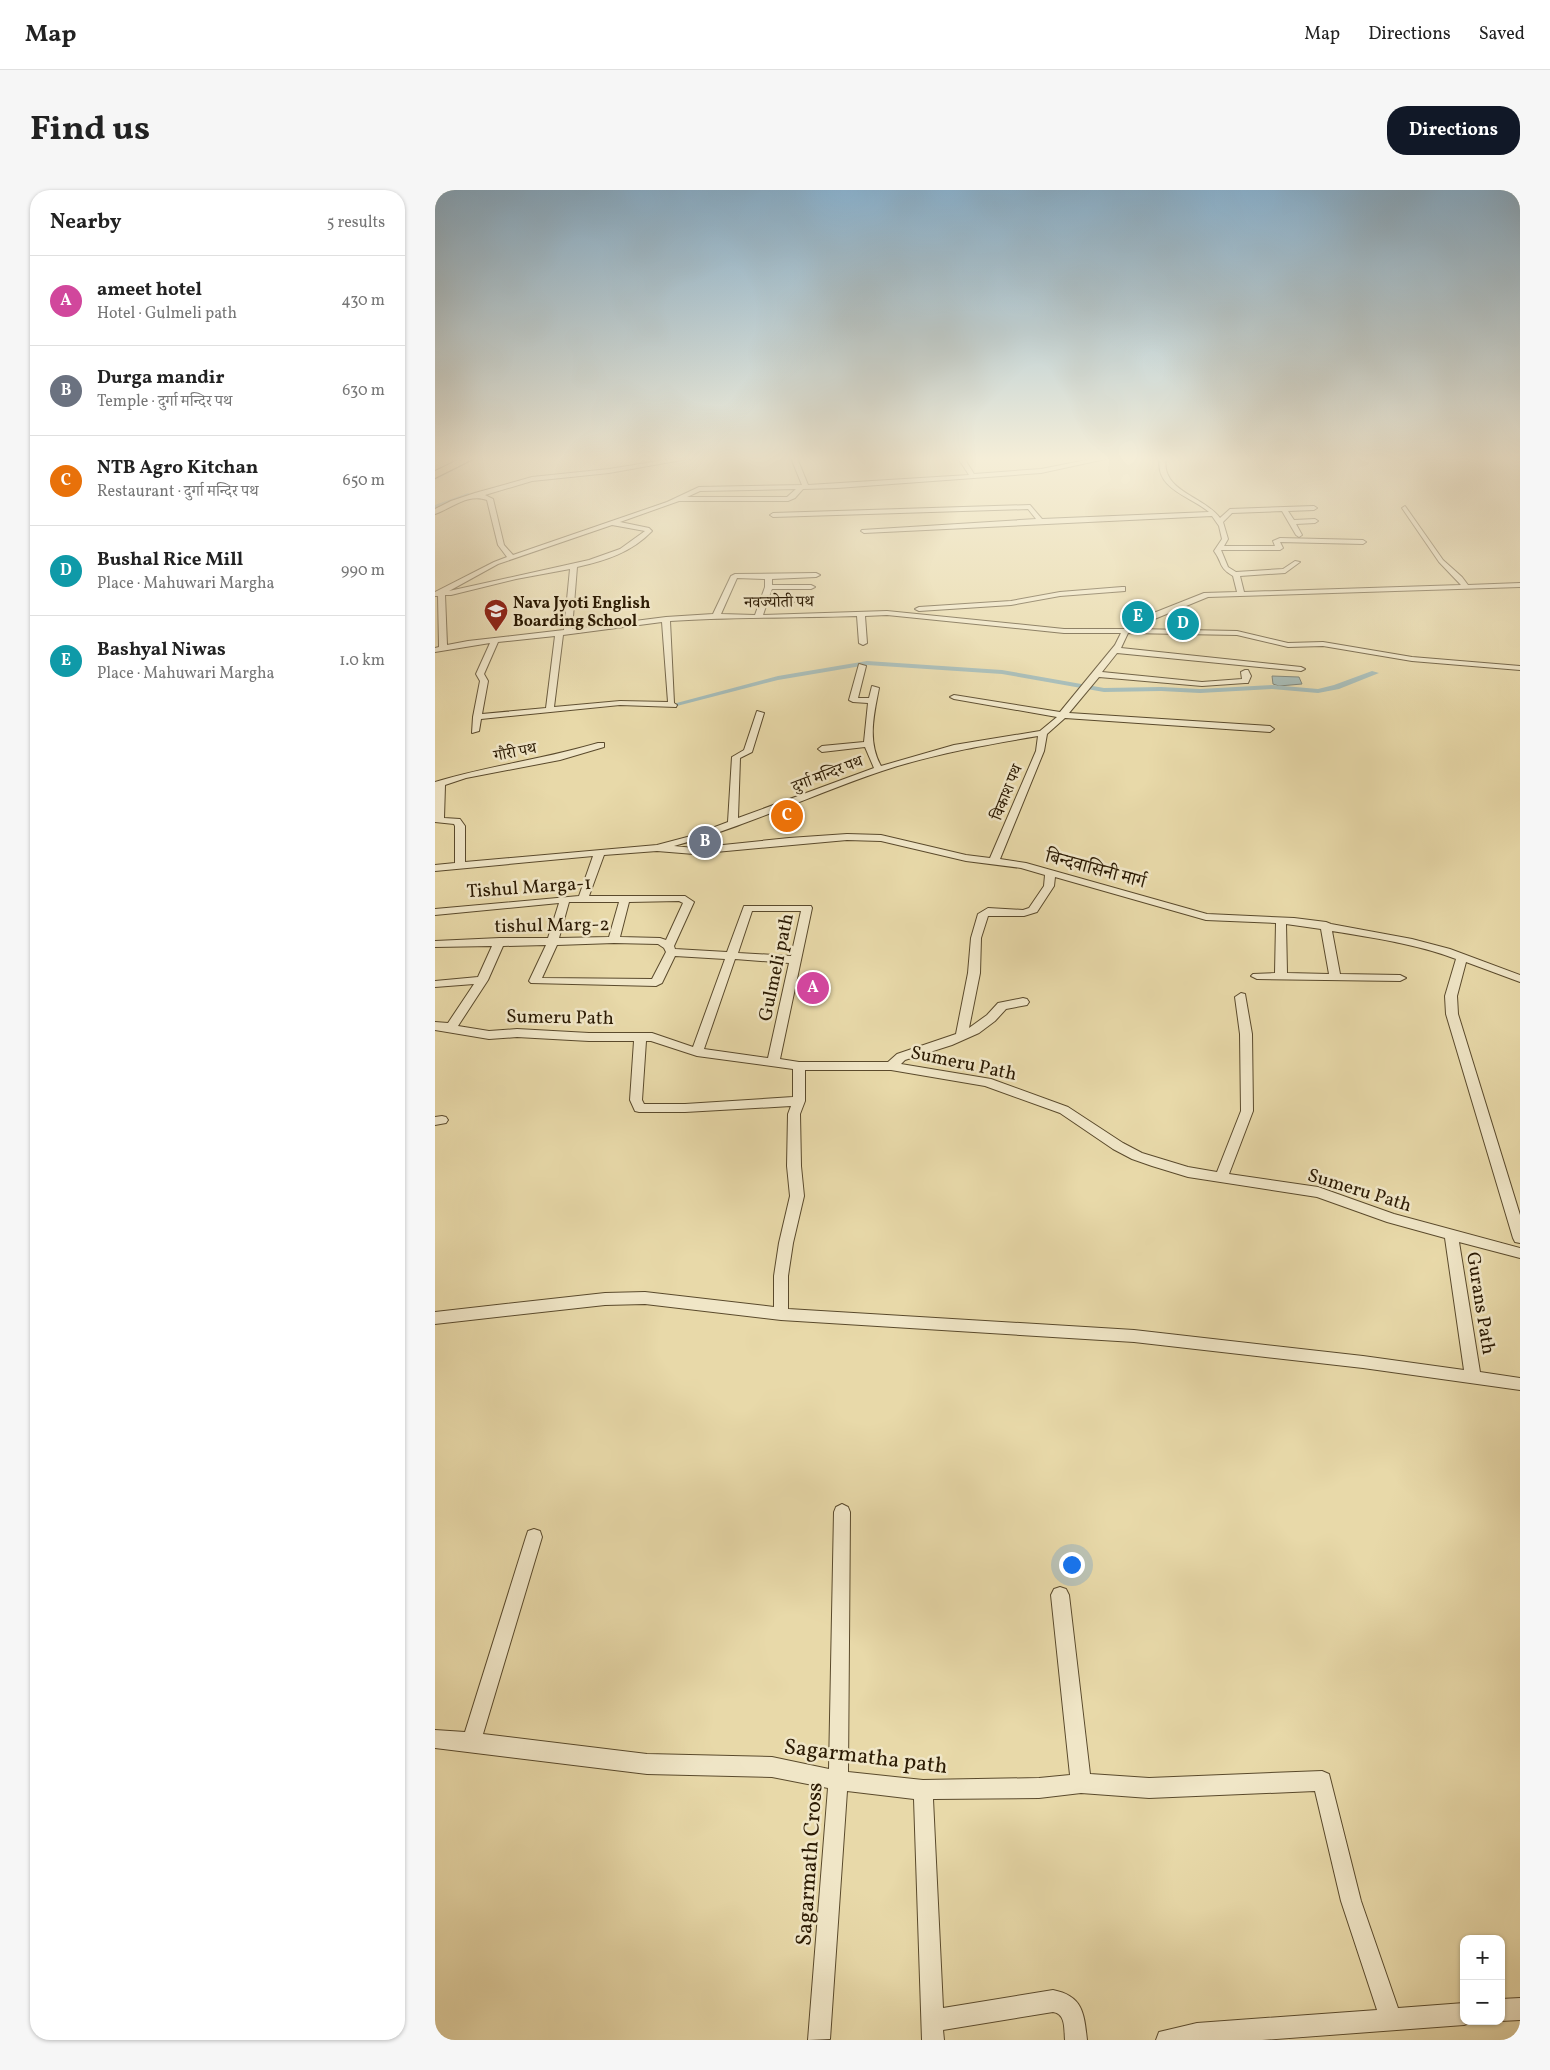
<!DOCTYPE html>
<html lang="en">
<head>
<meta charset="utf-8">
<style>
	:root { --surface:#fff; --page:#f6f6f6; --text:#222; --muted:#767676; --line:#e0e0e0; --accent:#111827 }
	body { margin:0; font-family:Vollkorn,"Noto Serif Devanagari",serif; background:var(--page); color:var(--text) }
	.controls { position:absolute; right:15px; bottom:15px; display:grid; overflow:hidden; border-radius:10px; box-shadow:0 1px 4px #0004 }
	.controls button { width:45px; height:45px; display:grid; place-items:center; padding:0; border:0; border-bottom:1px solid var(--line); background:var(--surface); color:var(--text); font:25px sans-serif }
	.you { position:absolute; left:636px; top:1374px; width:18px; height:18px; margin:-12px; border:4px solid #fff; border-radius:50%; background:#1a73e8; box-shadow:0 0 0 8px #1a73e833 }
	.badge { display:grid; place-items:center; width:32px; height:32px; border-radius:50%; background:var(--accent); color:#fff; font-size:16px; font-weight:700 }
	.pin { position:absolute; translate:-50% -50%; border:2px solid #fff; box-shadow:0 1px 5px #0006 }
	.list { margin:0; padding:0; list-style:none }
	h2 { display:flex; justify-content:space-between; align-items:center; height:65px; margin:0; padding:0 20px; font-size:21px }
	h2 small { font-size:16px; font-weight:400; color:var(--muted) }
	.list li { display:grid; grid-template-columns:32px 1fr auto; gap:15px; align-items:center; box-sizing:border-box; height:90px; padding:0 20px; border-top:1px solid var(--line) }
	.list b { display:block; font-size:19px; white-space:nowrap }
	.list p { margin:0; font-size:16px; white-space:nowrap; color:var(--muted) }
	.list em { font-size:16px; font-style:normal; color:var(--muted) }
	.map { position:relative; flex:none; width:1085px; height:1850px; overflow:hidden; border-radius:20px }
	header { display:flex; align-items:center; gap:30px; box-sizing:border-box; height:70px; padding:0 25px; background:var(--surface); border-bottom:1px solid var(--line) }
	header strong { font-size:24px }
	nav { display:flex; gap:28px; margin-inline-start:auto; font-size:18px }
	.intro { display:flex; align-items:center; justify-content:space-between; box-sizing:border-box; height:120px; padding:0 30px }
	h1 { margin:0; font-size:35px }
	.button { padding:12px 22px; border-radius:20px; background:var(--accent); color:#fff; font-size:18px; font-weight:700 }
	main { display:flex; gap:30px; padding:0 30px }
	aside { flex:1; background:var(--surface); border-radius:20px; box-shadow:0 1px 4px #0004 }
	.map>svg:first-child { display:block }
	.water { fill:#9eb7b5; stroke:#70786e }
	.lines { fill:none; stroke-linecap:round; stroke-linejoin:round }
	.canal { fill:#9eb7b5; fill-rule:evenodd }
	.river { fill:#9eb7b5; fill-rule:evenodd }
	.building { fill:#e0ab8b; stroke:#2b1a03 }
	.minor-casing { stroke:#5a4a2c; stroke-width:2 }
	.primary-casing { stroke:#2b1a03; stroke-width:2 }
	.minor { fill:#f0e6c7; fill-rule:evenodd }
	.primary { fill:#e8d9a9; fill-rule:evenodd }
	.labels { text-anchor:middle; stroke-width:5; stroke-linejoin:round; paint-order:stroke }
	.far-street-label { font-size:16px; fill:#2b1a03; stroke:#f0e6c7 }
	.far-poi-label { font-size:16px; font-weight:bold; fill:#2b1a03; stroke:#f0e6c7; text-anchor:start }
	.street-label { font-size:19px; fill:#2b1a03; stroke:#f0e6c7 }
	.near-street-label { font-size:22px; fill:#2b1a03; stroke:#f0e6c7 }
</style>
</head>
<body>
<header>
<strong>Map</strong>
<nav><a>Map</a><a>Directions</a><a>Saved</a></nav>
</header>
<div class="intro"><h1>Find us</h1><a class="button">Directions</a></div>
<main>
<aside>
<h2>Nearby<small>5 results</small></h2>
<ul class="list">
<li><span class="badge" style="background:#d1479c">A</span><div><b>ameet hotel</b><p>Hotel · Gulmeli path</p></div><em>430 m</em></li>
<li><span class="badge" style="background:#6b7280">B</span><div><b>Durga mandir</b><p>Temple · दुर्गा मन्दिर पथ</p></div><em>630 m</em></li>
<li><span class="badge" style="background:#e8710a">C</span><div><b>NTB Agro Kitchan</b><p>Restaurant · दुर्गा मन्दिर पथ</p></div><em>650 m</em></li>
<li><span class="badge" style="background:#0f9aa8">D</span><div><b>Bushal Rice Mill</b><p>Place · Mahuwari Margha</p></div><em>990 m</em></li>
<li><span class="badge" style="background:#0f9aa8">E</span><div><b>Bashyal Niwas</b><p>Place · Mahuwari Margha</p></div><em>1.0 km</em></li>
</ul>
</aside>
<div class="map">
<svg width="1085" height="1850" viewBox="0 0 1085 1850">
	<rect width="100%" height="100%" fill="#e8d9a9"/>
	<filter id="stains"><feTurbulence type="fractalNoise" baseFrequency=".004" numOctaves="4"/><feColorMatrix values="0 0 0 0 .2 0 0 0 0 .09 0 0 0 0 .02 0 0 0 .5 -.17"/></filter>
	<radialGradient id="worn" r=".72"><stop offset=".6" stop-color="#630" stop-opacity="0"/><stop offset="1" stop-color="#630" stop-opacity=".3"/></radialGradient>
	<polygon class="water" points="837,486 864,487 867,494 844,496 838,494"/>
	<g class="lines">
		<g class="canal">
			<polygon points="36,268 43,268 0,290 0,286"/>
			<polygon points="432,471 567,480 669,498 726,497 765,499 837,495 883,499 899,495 937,481 944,483 904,499 883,503 837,499 765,503 726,501 669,502 567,484 432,475 343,490 238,517 234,515 343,486"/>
		</g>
		<polygon class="river" points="33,303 38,306 37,308 0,322 0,315"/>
	</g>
	<polygon class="building" points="369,793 389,794 386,804 367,803"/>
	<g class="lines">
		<defs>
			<g id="minor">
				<polygon points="19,268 35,268 36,269 33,271"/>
				<path d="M242 268H258L174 283 97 291 50 305 58 309 69 355 78 365 232 312 264 297 367 295 356 268H362L373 295 534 285 523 268H529L539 284 606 279 662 268H675L606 283 402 298 368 299 360 308 353 311H244L185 332 214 338 217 341C197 362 170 371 142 377L137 439 231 427 278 424 296 386 300 384 381 383 385 385 381 387 337 389V395H376L380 397 376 399H337L333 409 374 407 378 409 374 411 332 413 328 425 452 421 629 439H690L711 426 769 403 802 402 798 386C783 377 788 373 779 361L787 349 784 336 777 326 429 343 426 341 427 340 601 329 593 319 338 327 335 325 338 323 595 315 607 329 774 322C755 306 719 299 725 268H731C725 301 769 306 785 328L795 319 879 316 882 318 879 320 853 321 859 330 880 329 883 331 880 333 861 334 867 345 864 347 861 345 847 321 797 323 788 332 793 349 789 356H840L838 351 845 348 928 350 931 352 928 354 845 352 848 358 845 360H786L793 377 801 382 848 379 860 371 865 372 850 383 805 386 809 402 1026 395 1004 372 967 318 970 316 1008 370 1027 387 1033 395 1085 393V397L773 407 717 430 701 439 802 441 853 453 888 452 977 467 1085 476V480L977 471 888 456 853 457 802 445 693 443 686 458 866 477 870 479 866 481 682 463 667 482 767 492 807 489 806 482 810 480H813L816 486 813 493H810L767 496 664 487 634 523 835 536 839 539 835 542 630 528 612 544 609 561 565 669 591 673 772 724 859 728 891 732 896 734 977 749 1015 759 1085 785V792L1031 772 1022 806 1023 824 1085 1025V1053L1080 1052 1078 1048 1011 824 1010 806 1021 769C982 754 939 748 897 741L905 784 965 785 971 788 965 791 822 789 816 786 818 784 840 783 841 733 771 730 620 687 619 696 602 722 589 726H553L546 748 545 783 534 838 552 825 563 813 588 808 592 809 594 812 592 815 571 819 560 831 544 843 517 855 470 870 466 874 556 889 633 917 688 953 707 963 753 977 782 982 806 921 805 844 800 807 806 803 810 804 817 844 818 921 794 984 883 997 959 1024 1085 1058V1068L1024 1052 1045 1182 1085 1188V1200L928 1178 699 1152 346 1130 210 1114 170 1115 0 1134V1122L170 1103 210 1102 339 1117V1086L344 1053 355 1006 352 976 353 924 356 916 250 922H204L200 921 195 910 199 851H154L82 847 54 849 0 840V832L13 833 39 794 0 797V791L43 787 57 756 0 757V751L65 748H113L124 713 0 725V719L144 706 158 666 0 681V675L20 673V636L19 634 0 632V592C53 576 109 569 163 553H169V557L125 570 31 588 10 595 9 628 25 629 30 636V672L222 655 256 646 293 632 297 567 309 560 322 521 329 523 317 562 305 568 303 628 439 578 430 557 387 562 383 559 387 556 429 552 433 513 418 512 414 510 424 474 431 476 423 508H434L437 496 444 498C439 524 432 551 446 576L519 555 605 541 622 527 519 509 515 507 519 505 625 522 680 455 686 443H629L452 425 430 426 432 453 428 455 424 453 422 426C360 428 297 427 235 431L239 513 242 515 241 517 185 515 46 529 44 541 37 543 38 527 45 491 41 484 55 453 0 462V458L4 457 3 406H0V402L59 372 72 367 63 355 52 310C33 303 17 318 0 324V319L16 311 40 303 97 287 174 279ZM361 299 352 307H252L265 301ZM177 335 210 341 185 359 154 370 14 401 63 374ZM135 379 129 440 33 451 12 455 10 405H16L81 389ZM302 388 330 389V397L320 425 286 424ZM227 432 233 512 185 511 119 517 128 445ZM120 446 111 518 47 524 53 491 49 484 63 452ZM603 546 601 561 555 668 531 665 446 645 412 644 354 648 259 658 239 656C310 637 376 605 447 581 498 564 550 555 603 546ZM412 650 446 651 531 671 586 678 610 685 609 696 594 718 588 720 553 718 543 724 536 748 533 783 521 844 462 864 453 872H364L345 869 377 718 376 716H309L292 762 240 759 239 756 259 712 250 706H154L169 665 222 661 259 664ZM244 711 248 713 231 750 225 748 185 747 194 712ZM134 712H184L174 747 124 748ZM317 721H366L356 766 303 763ZM851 734 886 739 894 784 852 783ZM179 753 223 754 229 758 231 762 217 789 107 788 122 755ZM111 755 94 791 96 793 221 796 227 793 240 766 290 769 258 857 217 843H154L82 839 54 841 23 836 53 790 68 756ZM300 769 354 773 333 868 269 859ZM211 851H216L262 866 358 879V907L250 914H209L207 910ZM370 880H456L550 896 625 923 678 959 697 969 717 976 753 987 882 1007 952 1032 1010 1048 1029 1180 928 1166 699 1140 353 1119V1086L358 1053 369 1006 366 976 365 924 370 911Z"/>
				<polygon points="687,397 690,397 690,401 625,406 576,415 484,421 480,419 484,417 576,411 625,402"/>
				<polygon points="7,926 11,927 13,930 11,933 0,935 0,927"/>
				<path d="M407 1314 413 1317 415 1322 413 1582 488 1590 604 1588 635 1585 616 1405 619 1399 625 1397 631 1399 634 1405 655 1584 714 1588 887 1581 894 1584 926 1711 963 1818 1029 1813V1831L1037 1832 1029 1835 827 1850H721L724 1842 762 1833 942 1820 906 1711 880 1601 714 1608 646 1603 604 1608 498 1609 508 1818 618 1800C648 1806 649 1823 652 1850H630C629 1839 631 1824 618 1822L508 1840 509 1850H487L479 1609 412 1601 395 1849 373 1850 393 1598 337 1587 212 1584 0 1558V1540L30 1542 91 1347 93 1341 99 1339 105 1341 107 1347 48 1544 212 1564 337 1567 394 1579 399 1322 401 1317Z"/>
				<polygon points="1085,1808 1085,1830 1066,1831 1066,1809"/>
			</g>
			<polygon id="primary" points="27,268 40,268 0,288 0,281"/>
		</defs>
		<use href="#minor" class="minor-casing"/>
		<use href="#primary" class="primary-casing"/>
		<use href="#minor" class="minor"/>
		<use href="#primary" class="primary"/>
	</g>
	<linearGradient id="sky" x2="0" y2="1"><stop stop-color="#8ab5d4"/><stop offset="0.51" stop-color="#f5eed8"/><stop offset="1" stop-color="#f5eed8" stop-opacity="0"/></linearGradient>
	<rect width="1085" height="527" fill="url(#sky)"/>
	<defs>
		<symbol id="school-pin" viewBox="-11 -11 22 30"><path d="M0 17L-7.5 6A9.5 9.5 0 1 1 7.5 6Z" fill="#8f2418" stroke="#f0e6c7"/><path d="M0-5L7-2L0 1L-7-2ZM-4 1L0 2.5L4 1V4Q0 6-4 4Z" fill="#fff"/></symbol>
	</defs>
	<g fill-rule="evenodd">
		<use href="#school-pin" x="47" y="407" width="28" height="38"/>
	</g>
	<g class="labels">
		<g class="far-street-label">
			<text transform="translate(344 411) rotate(-1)" y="6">नवज्योती पथ</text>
			<text transform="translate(80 561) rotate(-11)" y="6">गौरी पथ</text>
			<text transform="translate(392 583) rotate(-21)" y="6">दुर्गा मन्दिर पथ</text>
			<text transform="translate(571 602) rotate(-68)" y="6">विकाश पथ</text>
		</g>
		<g class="far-poi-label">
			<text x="78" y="418">Nava Jyoti English<tspan x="78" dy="18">Boarding School</tspan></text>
		</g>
		<g class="street-label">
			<text transform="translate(661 678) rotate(15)" y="7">बिन्दवासिनी मार्ग</text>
			<text transform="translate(94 696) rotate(-4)" y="7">Tishul Marga-1</text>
			<text transform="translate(117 734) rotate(-1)" y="7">tishul Marg-2</text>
			<text transform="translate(340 777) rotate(-78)" y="7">Gulmeli path</text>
			<text transform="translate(125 826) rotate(1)" y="7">Sumeru Path</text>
			<text transform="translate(529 872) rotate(12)" y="7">Sumeru Path</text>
			<text transform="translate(925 999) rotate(17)" y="7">Sumeru Path</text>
			<text transform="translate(1047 1113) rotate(81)" y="7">Gurans Path</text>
		</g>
		<g class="near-street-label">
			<text transform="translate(431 1565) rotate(7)" y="8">Sagarmatha path</text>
			<text transform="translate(373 1674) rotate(-86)" y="8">Sagarmath Cross</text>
		</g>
	</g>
	<rect width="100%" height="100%" filter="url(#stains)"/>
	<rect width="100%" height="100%" fill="url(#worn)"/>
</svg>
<div class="controls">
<button>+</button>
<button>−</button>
</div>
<div class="you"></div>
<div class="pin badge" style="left:378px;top:798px;background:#d1479c">A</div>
<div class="pin badge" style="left:270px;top:652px;background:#6b7280">B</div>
<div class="pin badge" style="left:352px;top:626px;background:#e8710a">C</div>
<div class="pin badge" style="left:748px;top:434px;background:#0f9aa8">D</div>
<div class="pin badge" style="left:703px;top:427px;background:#0f9aa8">E</div>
</div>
</main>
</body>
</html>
